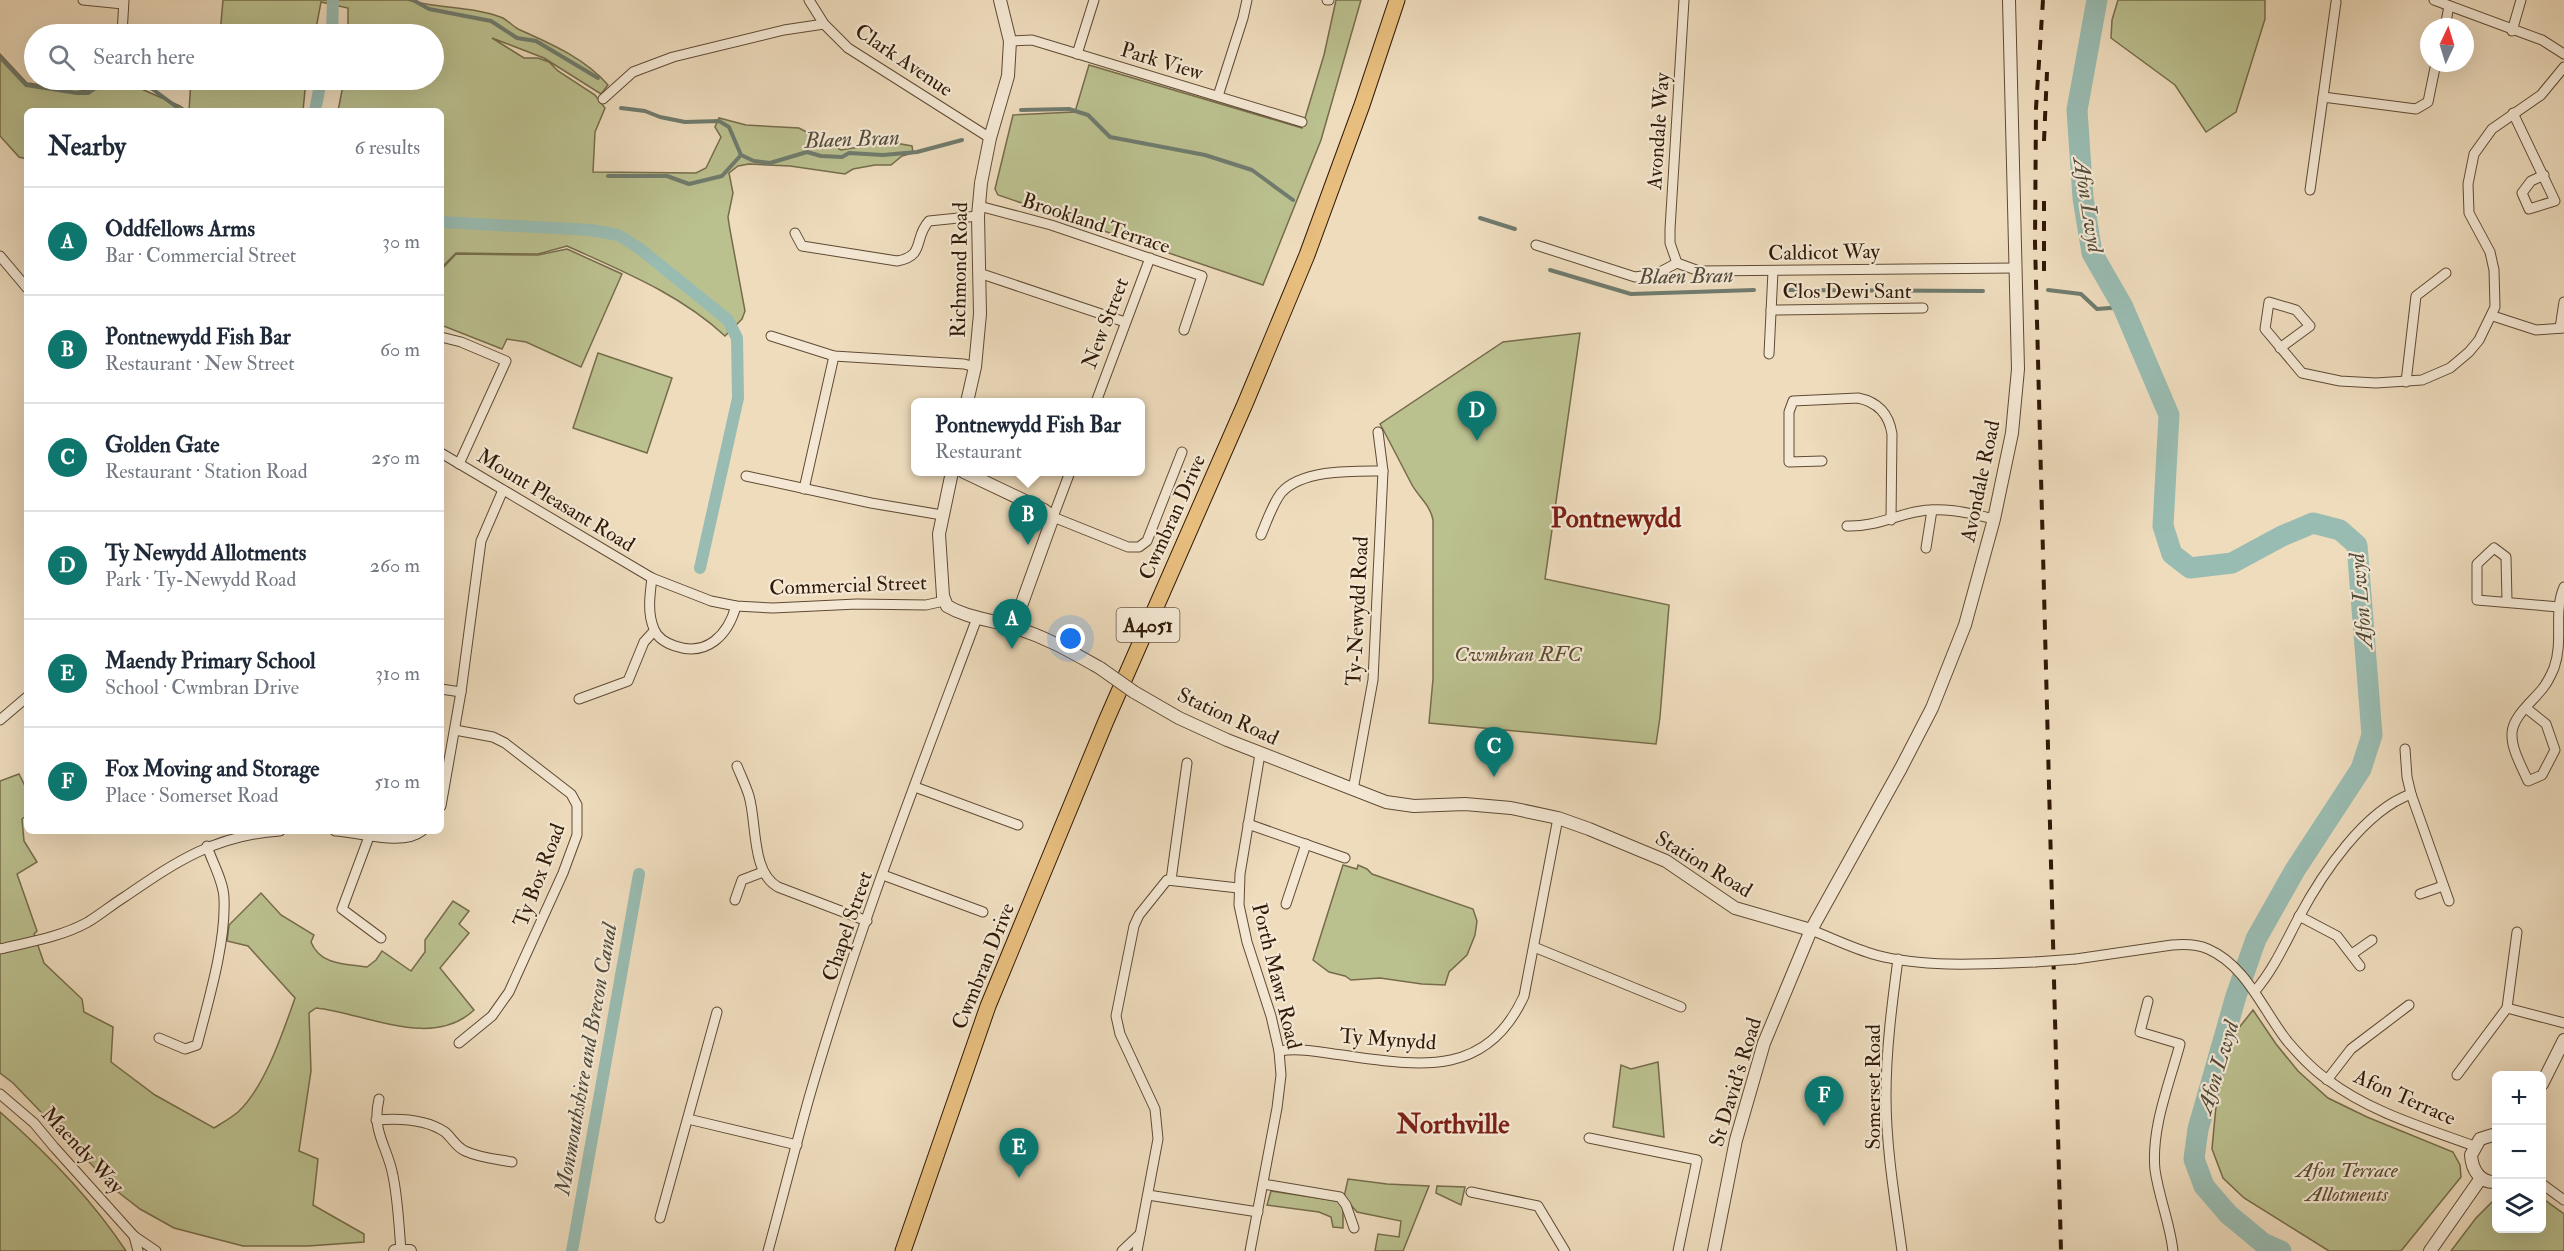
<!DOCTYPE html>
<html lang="en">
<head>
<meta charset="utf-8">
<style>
	:root { --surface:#fff; --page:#f6f6f7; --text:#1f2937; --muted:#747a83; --line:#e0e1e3; --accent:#0f766e }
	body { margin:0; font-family:"IM FELL Double Pica",serif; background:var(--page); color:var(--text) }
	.controls { position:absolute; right:18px; bottom:18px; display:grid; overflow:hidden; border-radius:9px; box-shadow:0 6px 24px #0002 }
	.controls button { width:54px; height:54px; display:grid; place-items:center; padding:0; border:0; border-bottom:2px solid var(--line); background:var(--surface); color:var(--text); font:30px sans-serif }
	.compass { position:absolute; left:2420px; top:18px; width:54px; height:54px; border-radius:50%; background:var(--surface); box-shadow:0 6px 24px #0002; rotate:4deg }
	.you { position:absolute; left:1071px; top:639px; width:21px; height:21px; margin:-15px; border:4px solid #fff; border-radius:50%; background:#1a73e8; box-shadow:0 0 0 9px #1a73e833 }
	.badge { display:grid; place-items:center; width:39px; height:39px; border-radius:50%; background:var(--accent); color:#fff; font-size:20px; font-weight:700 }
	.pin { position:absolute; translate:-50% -50px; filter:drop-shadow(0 2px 3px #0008) }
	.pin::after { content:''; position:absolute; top:32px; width:21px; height:18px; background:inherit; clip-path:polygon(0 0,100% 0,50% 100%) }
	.popup { position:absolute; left:911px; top:398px; width:234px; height:78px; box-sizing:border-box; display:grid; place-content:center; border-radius:9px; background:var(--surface); filter:drop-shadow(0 2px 4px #0005); font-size:20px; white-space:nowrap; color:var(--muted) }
	.popup b { font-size:22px; color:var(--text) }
	.popup::after { content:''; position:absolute; left:50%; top:100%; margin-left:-12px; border:12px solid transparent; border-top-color:var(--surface) }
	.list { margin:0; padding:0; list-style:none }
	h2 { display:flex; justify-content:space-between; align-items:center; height:78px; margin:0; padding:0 24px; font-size:26px }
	h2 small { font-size:20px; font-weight:400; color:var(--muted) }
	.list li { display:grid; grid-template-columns:39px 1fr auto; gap:18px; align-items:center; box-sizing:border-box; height:108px; padding:0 24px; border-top:2px solid var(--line) }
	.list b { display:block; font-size:22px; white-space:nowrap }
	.list p { margin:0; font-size:20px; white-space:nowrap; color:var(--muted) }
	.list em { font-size:20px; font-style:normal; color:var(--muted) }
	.icon { flex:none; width:33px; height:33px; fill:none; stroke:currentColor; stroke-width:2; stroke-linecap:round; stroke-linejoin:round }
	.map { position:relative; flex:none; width:2564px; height:1251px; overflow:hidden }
	.search { position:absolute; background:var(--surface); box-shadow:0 6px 24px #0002; left:24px; top:24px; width:420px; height:66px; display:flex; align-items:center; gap:15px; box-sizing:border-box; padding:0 21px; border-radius:33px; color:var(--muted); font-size:22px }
	.panel { position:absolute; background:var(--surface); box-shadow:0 6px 24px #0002; left:24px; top:108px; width:420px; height:726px; border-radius:9px }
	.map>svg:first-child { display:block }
	.green { fill:#bbc08f; stroke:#766c4b; stroke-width:1.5 }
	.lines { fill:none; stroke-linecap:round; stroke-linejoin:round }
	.stream { stroke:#6f7b6e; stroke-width:4 }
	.canal { stroke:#99bcb2; stroke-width:12 }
	.river { stroke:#99bcb2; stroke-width:21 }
	.minor-casing { stroke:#604a34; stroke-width:11 }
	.tertiary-casing { stroke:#604a34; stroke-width:14 }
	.primary-casing { stroke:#311907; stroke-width:17 }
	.minor { stroke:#f4e8d4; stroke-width:9 }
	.tertiary { stroke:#f4e8d4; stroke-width:12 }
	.primary { stroke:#e7be7e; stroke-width:15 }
	.rail { stroke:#311907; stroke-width:4; stroke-dasharray:10 10; stroke-linecap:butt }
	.minor-bridge-casing { stroke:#604a34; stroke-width:11; stroke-linecap:butt }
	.tertiary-bridge-casing { stroke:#604a34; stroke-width:14; stroke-linecap:butt }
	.minor-bridge { stroke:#f4e8d4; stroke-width:9 }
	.tertiary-bridge { stroke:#f4e8d4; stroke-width:12 }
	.labels { text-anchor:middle; stroke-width:4.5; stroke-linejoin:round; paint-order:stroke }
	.shield { fill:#f4e8d4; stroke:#6c5744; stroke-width:1.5 }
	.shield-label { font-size:20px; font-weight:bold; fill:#311907 }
	.street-label { font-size:21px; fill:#311907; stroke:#f4e8d4 }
	.park-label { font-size:21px; font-style:italic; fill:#5a4b30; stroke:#f4e8d4 }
	.water-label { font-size:22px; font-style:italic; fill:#504a3a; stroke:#f4e8d4 }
	.district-label { font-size:27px; font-weight:bold; fill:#7a1f14; stroke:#f4e8d4 }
</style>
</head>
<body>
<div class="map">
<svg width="2564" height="1251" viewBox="0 0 2564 1251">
	<rect width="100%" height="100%" fill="#eedcbd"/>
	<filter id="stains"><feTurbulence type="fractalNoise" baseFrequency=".00333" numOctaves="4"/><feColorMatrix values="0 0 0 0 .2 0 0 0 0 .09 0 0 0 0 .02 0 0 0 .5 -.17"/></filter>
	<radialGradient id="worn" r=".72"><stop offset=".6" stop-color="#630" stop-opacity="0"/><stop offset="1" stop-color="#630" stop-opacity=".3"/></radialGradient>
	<g class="green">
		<path d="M223 0H408C438 9 474 6 503 18 508 21 513 26 518 29 549 43 585 58 608 85L601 94 544 58 492 38 524 58H538L549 62 558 71 595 95 605 108 595 132 593 172 696 173 706 168 721 137 715 127 719 118 746 125 799 128 841 150 890 142 912 146 913 153 902 156 891 165H875L853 169 845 174 790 166 749 164 738 166 729 173 733 193 728 217 730 230 745 311 742 319 725 336C680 294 622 271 567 246L538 254 456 253 441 268V111H338L344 80H434V34H348V8L321 2 315 34H220Z"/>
		<polygon points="1336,0 1361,0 1321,140 1263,285 998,195 995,189 1013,115 1075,112 1089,65 1302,128 1324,55"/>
		<polygon points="2118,0 2265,0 2265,19 2236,112 2206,132 2175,85 2111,38 2112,20"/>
		<polygon points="0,54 27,83 88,91 110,87 137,87 180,106 187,111 27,111 27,159 19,157 0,136"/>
		<polygon points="191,80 306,80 303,111 189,111"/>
		<polygon points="567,249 622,274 581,367 526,342 507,339 502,349 441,325 441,270 456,254 538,255"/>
		<path d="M1580 333 1545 579 1669 605 1660 717 1656 744 1429 723 1433 679V520C1430 504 1418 497 1411 483 1401 464 1391 444 1380 424L1503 342Z"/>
		<polygon points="598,353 672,378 647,453 573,428"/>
		<path d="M19 774 27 790V815L22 819 24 841 37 862 17 874 37 931 34 934 44 963 82 999 84 1012 113 1027 111 1062 155 1095 214 1128C222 1123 231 1118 238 1112 265 1087 283 1032 295 998L248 946 227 941 229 925 261 893 281 915 314 935 311 942C320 965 345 964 367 967L376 960 382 951 411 971 425 952V940L453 901 469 911 459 924 469 933 440 968 474 1010C432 1050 365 1013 316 1008L309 1013 311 1071 299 1151 318 1159 313 1205 364 1234V1242L308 1246H243L174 1228 140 1209 118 1192 13 1083 0 1073V781Z"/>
		<polygon points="1343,865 1357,869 1358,865 1367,869 1372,874 1473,909 1477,921 1475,935 1467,955 1449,972 1445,985 1422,984 1380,978 1351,980 1345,976 1329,972 1313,960"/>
		<polygon points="2253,1010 2276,1044 2298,1071 2328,1098 2367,1117 2453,1152 2460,1165 2461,1177 2401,1251 2329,1251 2244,1198 2223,1178 2212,1149 2216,1106 2224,1064 2238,1029"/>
		<polygon points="1658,1062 1664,1137 1613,1127 1621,1065 1631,1069"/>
		<path d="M0 1112C47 1153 91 1198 126 1251H0Z"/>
		<polygon points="1348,1179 1387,1184 1429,1186 1403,1251 1375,1251 1378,1234 1399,1237 1401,1221 1357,1212 1344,1197"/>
		<polygon points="1437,1186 1465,1187 1461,1205 1436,1193"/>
		<polygon points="1271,1191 1338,1201 1343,1205 1343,1228 1333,1227 1331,1217 1319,1212 1267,1205"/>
		<polygon points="2496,1198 2496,1228 2542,1228 2542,1198 2564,1214 2564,1251 2451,1251 2476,1218"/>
	</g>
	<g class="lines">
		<g class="stream">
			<polyline points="413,0 429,9 491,21 517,38 536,41 598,78"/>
			<polyline points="0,57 26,85 77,93 88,93 101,84 147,85 182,111"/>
			<polyline points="621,108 645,111 660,117 685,122 719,121 729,127 741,155 754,161 770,163 807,152 821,156 842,157 849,153 883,155 917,152 962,140"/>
			<polyline points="1021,110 1069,109 1088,115 1110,137 1205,155 1252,170 1293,200"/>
			<polyline points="608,176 667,176 689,184 722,176 741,155"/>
			<polyline points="1480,218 1515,229"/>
			<polyline points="1550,270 1631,294 1754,290"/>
			<polyline points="1787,290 1983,291"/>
			<polyline points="2048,290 2081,294 2097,309 2123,307"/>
		</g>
		<g class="canal">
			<polyline points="332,34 333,0"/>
			<polyline points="315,111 321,80"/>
			<polyline points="441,222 591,230 618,235 639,248 728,320 737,338 738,398 700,568"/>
			<polyline points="572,1251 639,874"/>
		</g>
		<polyline class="river" points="2097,0 2077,110 2083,198 2092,253 2123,307 2169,415 2163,526 2172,554 2190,568 2232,563 2282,536 2313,523 2340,530 2357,545 2372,735 2361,769 2295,870 2256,939 2236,996 2198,1129 2194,1159 2204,1186 2228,1214 2263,1243 2281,1251"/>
		<defs>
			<g id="minor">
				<polyline points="83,0 123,4"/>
				<polyline points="809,0 824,24 848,48 990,138"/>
				<polyline points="1327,0 1329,0"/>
				<polyline points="2434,0 2542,40 2564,54"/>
				<polyline points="2445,27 2449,6"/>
				<polyline points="2512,31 2521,0"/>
				<polyline points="122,34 124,0"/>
				<polyline points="1010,41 1032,40 1302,122"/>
				<polyline points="1077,54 1094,0"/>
				<polyline points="1218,96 1243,18 1247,0"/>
				<polyline points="2323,97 2336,2"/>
				<polyline points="603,99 633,72 673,57 784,30 824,24"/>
				<polyline points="2513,113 2555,201 2529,209 2522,193 2531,181 2544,175"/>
				<polyline points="2310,190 2323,97 2416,109 2428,102 2436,63"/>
				<polyline points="979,206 1051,225 1202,276 1184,330"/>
				<path d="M795 233 802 246 897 261C926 256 913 238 929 221L978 216"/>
				<polyline points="1536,245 1635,277 1656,274 1677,263 1699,271 2015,268"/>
				<polyline points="0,256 27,288"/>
				<polyline points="1677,263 1670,243 1670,229 1684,0"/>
				<polyline points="979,273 1125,322"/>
				<polyline points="1771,310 1923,308"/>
				<polyline points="2493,316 2536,330 2564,328"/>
				<polyline points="2560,328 2564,302"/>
				<polyline points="771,336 834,356 964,364 975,367"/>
				<polyline points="441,337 461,342 506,361 459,464"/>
				<polyline points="2280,348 2310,326 2296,310 2269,302 2265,329 2302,373 2340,381 2376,383 2422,380 2450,368 2469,352 2479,340 2495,307 2494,270 2490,252 2469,213 2468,184 2474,154 2492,129 2541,95 2564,67"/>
				<polyline points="1769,354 1773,271"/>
				<polyline points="2406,382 2416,296 2446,273"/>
				<polyline points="1096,402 1150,258"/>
				<polyline points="441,453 652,578 711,601 736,606 773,608 857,604 926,605 944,601"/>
				<path d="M1822 461 1789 462V412L1793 401 1858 398C1878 402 1889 414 1892 434L1891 520"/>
				<polyline points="1070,472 1053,517 1128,547 1139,547 1147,541 1182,452"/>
				<polyline points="746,476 871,503 942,515"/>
				<polyline points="804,489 834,356"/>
				<path d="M1847 526C1873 527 1891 517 1915 512 1942 506 1969 513 1994 519"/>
				<path d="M1261 535C1267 521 1272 505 1281 493 1302 469 1354 471 1383 471"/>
				<polyline points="1926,548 1932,510"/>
				<path d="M652 578C650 594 647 613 654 629 657 637 666 643 675 646 707 657 728 635 736 606"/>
				<polyline points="2507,601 2506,557 2494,548 2477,564 2477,600 2559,607"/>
				<polyline points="441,689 461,692"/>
				<polyline points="579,699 628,681 644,642 654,631"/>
				<path d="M2526 708 2546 724 2555 750 2542 775 2528 781C2522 767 2511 749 2512 733 2513 716 2533 701 2543 688 2547 683 2551 675 2554 668 2564 640 2553 612 2564 587"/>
				<polyline points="0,720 27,697"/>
				<polyline points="455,730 493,737 505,743 571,794 577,805 577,835 563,873 509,992 492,1016 459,1043"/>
				<polyline points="2405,749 2407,777 2411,794 2449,901"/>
				<path d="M737 766C741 776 746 786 749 796 757 823 751 872 778 887L867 921"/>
				<polyline points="915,787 1018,825"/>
				<polyline points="1353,790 1373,680 1383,471 1378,432"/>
				<polyline points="441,806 461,692 481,541 503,490"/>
				<polyline points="1248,824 1345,858"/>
				<path d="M335 831C360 832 402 847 422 831"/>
				<polyline points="370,834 342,909 381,938"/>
				<polyline points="883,875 983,912"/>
				<polyline points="1171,880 1187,763"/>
				<polyline points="2420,894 2443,886"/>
				<polyline points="735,900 742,880 763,872"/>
				<polyline points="1286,904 1306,844"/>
				<polyline points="2299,916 2337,936 2360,966"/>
				<path d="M1811 930C1832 938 1854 949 1876 955 1924 968 1985 964 2035 962"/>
				<polyline points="2517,932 2507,1008 2564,1023"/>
				<polyline points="1534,947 1681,1007"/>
				<path d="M0 949C29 942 61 937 88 922 101 914 113 904 126 896 177 861 216 835 280 831"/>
				<polyline points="2352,954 2372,940"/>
				<path d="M1898 959C1892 1004 1886 1050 1886 1096 1886 1148 1895 1200 1902 1251"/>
				<path d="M2076 959 2172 945C2185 944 2197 944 2208 949 2247 966 2263 1011 2288 1042 2300 1056 2313 1070 2328 1080 2370 1112 2425 1128 2474 1146"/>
				<path d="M2255 991C2274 969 2285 943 2299 917 2322 874 2364 811 2411 794"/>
				<path d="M2148 1001 2140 1032 2180 1044C2169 1085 2151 1128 2155 1170 2159 1198 2170 1223 2173 1251"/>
				<path d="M159 1038 185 1049 197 1045C208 1002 226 943 224 899 224 882 212 862 207 846"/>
				<path d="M1279 1051C1297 1048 1315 1051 1334 1054 1411 1064 1484 1083 1524 996L1558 818"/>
				<polyline points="2457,1075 2507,1008"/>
				<polyline points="2327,1080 2351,1049 2409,1005"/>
				<polyline points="0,1094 34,1123 54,1147 134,1236 156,1251"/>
				<path d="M379 1099C371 1132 388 1147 393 1176 398 1200 399 1226 401 1251"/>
				<polyline points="688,1119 797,1145"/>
				<path d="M376 1120C399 1118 426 1119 445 1132 452 1138 456 1147 465 1151 480 1158 496 1159 512 1162"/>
				<polyline points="1589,1138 1697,1160 1678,1251"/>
				<polyline points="1263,1184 1340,1197 1346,1205 1354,1228"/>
				<polyline points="2542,1184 2564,1200"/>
				<polyline points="1471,1192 1538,1206 1565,1251"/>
				<polyline points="1148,1195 1258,1212"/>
				<polyline points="660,1218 717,1012"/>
				<polyline points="134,1236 138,1251"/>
				<path d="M768 1251C782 1200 795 1148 809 1098 856 935 918 776 977 618"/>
				<polyline points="1122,1251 1140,1234"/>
				<polyline points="1137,1251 1158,1139 1155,1109 1120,1034 1116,1016 1134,926 1139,915 1167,880 1238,888"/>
				<polyline points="1250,1251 1277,1108 1281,1075 1279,1051 1271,1016 1247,942 1239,905 1240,874 1260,754"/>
			</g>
			<g id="tertiary">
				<polyline points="967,402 975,367 980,314 978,216 981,183 990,138 1008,76 1010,41 1000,0"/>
				<path d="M952 472 939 534 943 596 947 606C967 618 989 619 1010 626 1044 636 1070 651 1100 668"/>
				<polyline points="964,472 1044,510 1053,517 1021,606 1010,625"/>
				<polyline points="1134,692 1179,718 1227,740 1386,802 1414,806 1465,804 1511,808 1558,818 1589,829 1666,861 1735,908 1811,930"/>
				<polyline points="2542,1084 2564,1040"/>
				<path d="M2496 1134 2480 1139 2471 1155C2472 1170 2480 1183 2496 1182"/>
				<polyline points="395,1251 410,1251"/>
				<polyline points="1714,1251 1736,1140 1764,1043 1811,930 1901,768 1932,708 1965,625 1994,519 2012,433 2018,369 2009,0"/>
				<polyline points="2430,1251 2481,1178"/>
			</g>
			<polyline id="primary" points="903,1251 988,1006 1106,721 1245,404 1307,255 1362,105 1397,0"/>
		</defs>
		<use href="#minor" class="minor-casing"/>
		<use href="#tertiary" class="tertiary-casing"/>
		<use href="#primary" class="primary-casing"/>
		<use href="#minor" class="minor"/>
		<use href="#tertiary" class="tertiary"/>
		<use href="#primary" class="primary"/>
		<g class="rail">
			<polyline points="2043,0 2036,108 2035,243 2061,1251"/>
			<polyline points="2044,141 2047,72"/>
			<polyline points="2044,201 2044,276"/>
		</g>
		<defs>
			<polyline id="minor-bridge" points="2035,962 2076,959"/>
			<polyline id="tertiary-bridge" points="1100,668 1134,692"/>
		</defs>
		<use href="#minor-bridge" class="minor-bridge-casing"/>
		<use href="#tertiary-bridge" class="tertiary-bridge-casing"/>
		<use href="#minor-bridge" class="minor-bridge"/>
		<use href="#tertiary-bridge" class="tertiary-bridge"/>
	</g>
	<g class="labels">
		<rect class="shield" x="1116.5" y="608" width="63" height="34" rx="4.5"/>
		<g class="shield-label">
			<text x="1148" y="632">A4051</text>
		</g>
		<g class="street-label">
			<text transform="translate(904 60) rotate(34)" y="7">Clark Avenue</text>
			<text transform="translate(1162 61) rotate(17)" y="7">Park View</text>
			<text transform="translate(1658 131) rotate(-86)" y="7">Avondale Way</text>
			<text transform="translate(1096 223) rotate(18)" y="7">Brookland Terrace</text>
			<text transform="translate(1824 252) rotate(-1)" y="7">Caldicot Way</text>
			<text transform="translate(959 270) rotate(-89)" y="7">Richmond Road</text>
			<text x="1847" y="298">Clos Dewi Sant</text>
			<text transform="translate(1105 323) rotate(-69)" y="7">New Street</text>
			<text transform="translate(1980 481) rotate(-78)" y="7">Avondale Road</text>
			<text transform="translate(556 500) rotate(31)" y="7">Mount Pleasant Road</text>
			<text transform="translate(1172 517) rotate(-66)" y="7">Cwmbran Drive</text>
			<text transform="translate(848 585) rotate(-2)" y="7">Commercial Street</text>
			<text transform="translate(1357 611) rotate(-87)" y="7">Ty-Newydd Road</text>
			<text transform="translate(1228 716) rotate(25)" y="7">Station Road</text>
			<text transform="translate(1704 864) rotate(31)" y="7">Station Road</text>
			<text transform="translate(539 875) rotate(-69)" y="7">Ty Box Road</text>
			<text transform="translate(847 926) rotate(-71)" y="7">Chapel Street</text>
			<text transform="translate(983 966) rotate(-68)" y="7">Cwmbran Drive</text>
			<text transform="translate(1277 976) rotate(76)" y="7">Porth Mawr Road</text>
			<text transform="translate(1388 1039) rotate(4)" y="7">Ty Mynydd</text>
			<text transform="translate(1735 1082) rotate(-73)" y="7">St David's Road</text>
			<text transform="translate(1873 1087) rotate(-90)" y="7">Somerset Road</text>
			<text transform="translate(2405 1097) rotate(24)" y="7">Afon Terrace</text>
			<text transform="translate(83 1150) rotate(47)" y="7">Maendy Way</text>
		</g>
		<g class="park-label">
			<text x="1518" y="661">Cwmbran RFC</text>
			<text x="2347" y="1177">Afon Terrace<tspan x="2347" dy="24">Allotments</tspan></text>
		</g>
		<g class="water-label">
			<text transform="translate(852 138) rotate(-2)" y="8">Blaen Bran</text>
			<text transform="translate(2089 205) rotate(81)" y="8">Afon Lwyd</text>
			<text transform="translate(1686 275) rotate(-1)" y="8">Blaen Bran</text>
			<text transform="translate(2360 601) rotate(-95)" y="8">Afon Lwyd</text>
			<text transform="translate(585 1059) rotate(-80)" y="8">Monmouthshire and Brecon Canal</text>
			<text transform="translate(2217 1067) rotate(-73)" y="8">Afon Lwyd</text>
		</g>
		<g class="district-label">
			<text x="1616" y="527">Pontnewydd</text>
			<text x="1453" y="1133">Northville</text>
		</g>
	</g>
	<rect width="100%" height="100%" filter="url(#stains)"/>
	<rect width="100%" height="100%" fill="url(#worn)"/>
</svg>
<div class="controls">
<button>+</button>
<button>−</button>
<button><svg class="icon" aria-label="layers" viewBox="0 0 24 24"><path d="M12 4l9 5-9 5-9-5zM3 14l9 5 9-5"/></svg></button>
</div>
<svg class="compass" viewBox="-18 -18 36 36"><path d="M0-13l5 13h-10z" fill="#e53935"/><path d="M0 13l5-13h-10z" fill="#747a83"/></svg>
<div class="you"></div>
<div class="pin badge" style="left:1012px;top:649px">A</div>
<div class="pin badge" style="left:1028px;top:545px">B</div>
<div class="popup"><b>Pontnewydd Fish Bar</b>Restaurant</div>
<div class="pin badge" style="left:1494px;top:777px">C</div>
<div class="pin badge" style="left:1477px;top:441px">D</div>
<div class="pin badge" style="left:1019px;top:1178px">E</div>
<div class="pin badge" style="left:1824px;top:1126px">F</div>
<div class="search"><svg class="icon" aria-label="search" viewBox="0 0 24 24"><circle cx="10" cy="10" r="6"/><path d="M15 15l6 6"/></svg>Search here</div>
<section class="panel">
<h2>Nearby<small>6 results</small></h2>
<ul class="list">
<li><span class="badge">A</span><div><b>Oddfellows Arms</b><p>Bar · Commercial Street</p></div><em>30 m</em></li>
<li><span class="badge">B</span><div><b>Pontnewydd Fish Bar</b><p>Restaurant · New Street</p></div><em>60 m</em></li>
<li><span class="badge">C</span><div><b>Golden Gate</b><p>Restaurant · Station Road</p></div><em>250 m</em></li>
<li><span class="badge">D</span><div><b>Ty Newydd Allotments</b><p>Park · Ty-Newydd Road</p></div><em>260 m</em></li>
<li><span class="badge">E</span><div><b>Maendy Primary School</b><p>School · Cwmbran Drive</p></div><em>310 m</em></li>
<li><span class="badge">F</span><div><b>Fox Moving and Storage</b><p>Place · Somerset Road</p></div><em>510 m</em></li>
</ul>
</section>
</div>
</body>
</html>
